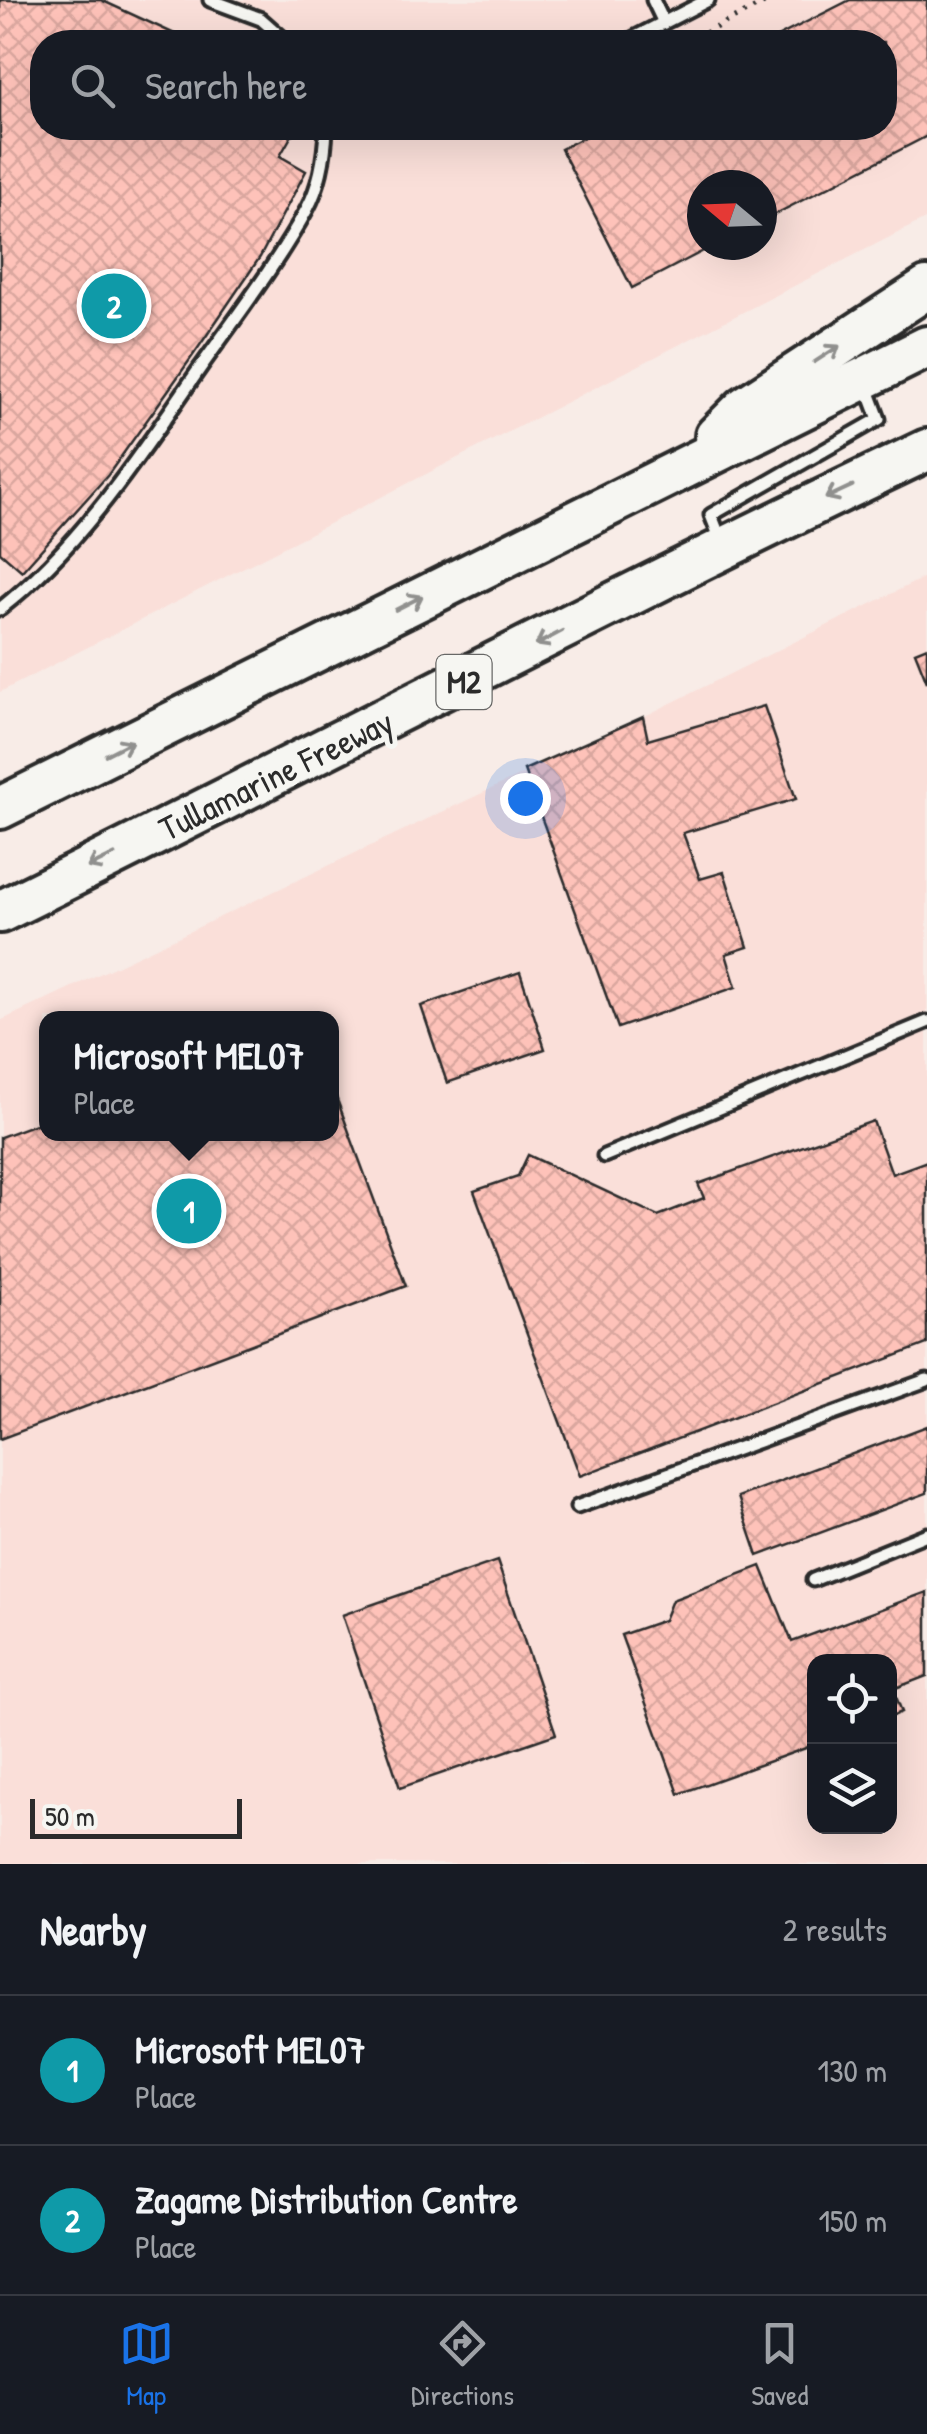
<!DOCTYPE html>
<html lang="en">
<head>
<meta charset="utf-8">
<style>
	:root { --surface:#171b24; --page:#242831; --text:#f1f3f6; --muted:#9ea1a6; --line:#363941; --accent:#1a73e8 }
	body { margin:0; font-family:"Patrick Hand",sans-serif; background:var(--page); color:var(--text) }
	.controls { position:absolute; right:30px; bottom:30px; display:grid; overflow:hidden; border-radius:20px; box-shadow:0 10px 40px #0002 }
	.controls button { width:90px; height:90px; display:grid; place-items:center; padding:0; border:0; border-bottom:2px solid var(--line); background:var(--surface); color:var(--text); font:50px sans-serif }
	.compass { position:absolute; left:687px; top:170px; width:90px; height:90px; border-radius:50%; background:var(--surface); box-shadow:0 10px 40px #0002; rotate:289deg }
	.scale { position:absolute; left:30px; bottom:25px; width:212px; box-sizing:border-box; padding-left:10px; border:5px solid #2b2b2b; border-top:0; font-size:28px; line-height:35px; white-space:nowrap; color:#2b2b2b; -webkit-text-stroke:8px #f6f6f2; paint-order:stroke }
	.you { position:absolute; left:525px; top:798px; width:35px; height:35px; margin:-25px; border:8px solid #fff; border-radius:50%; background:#1a73e8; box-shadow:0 0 0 15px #1a73e833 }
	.badge { display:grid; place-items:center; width:65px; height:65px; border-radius:50%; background:var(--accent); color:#fff; font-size:32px; font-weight:700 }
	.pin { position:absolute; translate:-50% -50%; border:5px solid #fff; box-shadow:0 2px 10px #0006 }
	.popup { position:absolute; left:39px; top:1011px; width:300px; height:130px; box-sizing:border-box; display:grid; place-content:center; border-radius:20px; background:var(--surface); filter:drop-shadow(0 2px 8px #0005); font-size:32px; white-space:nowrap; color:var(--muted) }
	.popup b { font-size:38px; color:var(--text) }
	.popup::after { content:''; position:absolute; left:50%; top:100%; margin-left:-20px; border:20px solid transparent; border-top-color:var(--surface) }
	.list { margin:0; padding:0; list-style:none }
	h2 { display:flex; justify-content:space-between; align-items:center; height:130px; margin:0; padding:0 40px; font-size:42px }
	h2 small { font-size:32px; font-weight:400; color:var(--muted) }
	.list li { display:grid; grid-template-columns:65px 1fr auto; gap:30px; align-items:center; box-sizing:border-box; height:150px; padding:0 40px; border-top:2px solid var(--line) }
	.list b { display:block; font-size:38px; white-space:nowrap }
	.list p { margin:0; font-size:32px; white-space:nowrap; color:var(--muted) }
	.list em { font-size:32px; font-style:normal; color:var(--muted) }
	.icon { flex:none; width:55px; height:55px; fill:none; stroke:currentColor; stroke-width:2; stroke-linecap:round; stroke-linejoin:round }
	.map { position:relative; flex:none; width:927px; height:1864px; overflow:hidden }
	.search { position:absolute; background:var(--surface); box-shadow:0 10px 40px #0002; left:30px; right:30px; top:30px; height:110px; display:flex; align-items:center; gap:25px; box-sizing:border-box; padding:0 35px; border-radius:40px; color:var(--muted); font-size:38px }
	.sheet { height:430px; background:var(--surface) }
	nav { display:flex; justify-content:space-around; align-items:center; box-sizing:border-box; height:140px; border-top:2px solid var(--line); background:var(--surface); font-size:28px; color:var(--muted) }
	nav a { display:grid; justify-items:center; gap:5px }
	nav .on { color:var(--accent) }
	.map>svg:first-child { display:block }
	.built { fill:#fadfd9; fill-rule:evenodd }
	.building { fill:url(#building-cross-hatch); stroke:#2b2b2b; stroke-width:2.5 }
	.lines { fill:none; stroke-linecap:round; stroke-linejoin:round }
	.lane-casing { stroke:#2b2b2b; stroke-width:19 }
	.highway-casing { stroke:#2b2b2b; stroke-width:48 }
	.path { stroke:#2b2b2b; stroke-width:5; stroke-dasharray:2.5 8; stroke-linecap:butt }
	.lane { stroke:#f6f6f2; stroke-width:11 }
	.highway { stroke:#f6f6f2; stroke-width:40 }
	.oneway { stroke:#90908e }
	.labels { text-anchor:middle; stroke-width:10; stroke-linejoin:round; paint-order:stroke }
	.shield { fill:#f6f6f2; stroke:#686867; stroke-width:2.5 }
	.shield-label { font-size:32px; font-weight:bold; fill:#2b2b2b }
	.street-label { font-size:35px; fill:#2b2b2b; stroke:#f6f6f2 }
</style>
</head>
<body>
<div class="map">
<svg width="927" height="1864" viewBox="0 0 927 1864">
	<defs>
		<pattern id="building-cross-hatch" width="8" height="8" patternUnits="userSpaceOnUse" patternTransform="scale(2.5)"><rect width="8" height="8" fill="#fec2b9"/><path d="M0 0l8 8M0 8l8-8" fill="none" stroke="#daa79f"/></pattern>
	</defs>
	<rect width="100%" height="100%" fill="#f8ece7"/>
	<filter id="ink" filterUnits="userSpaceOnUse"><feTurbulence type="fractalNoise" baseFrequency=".01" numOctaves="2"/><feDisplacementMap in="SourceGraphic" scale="20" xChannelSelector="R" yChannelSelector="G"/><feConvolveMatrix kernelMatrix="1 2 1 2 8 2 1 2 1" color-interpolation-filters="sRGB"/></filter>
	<g filter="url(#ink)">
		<g class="built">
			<path d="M0 0H927V218L0 692ZM42 42H884V128H42ZM702 185H762V245H702Z"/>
			<path d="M927 576V1864H0V1021L643 717ZM46 1018H332V1134H46ZM814 1662H890V1826H814Z"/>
		</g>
		<g class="building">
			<polygon points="0,0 101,0 192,42 42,42 42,128 296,128 280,156 306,171 260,257 194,354 108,475 22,571 0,552"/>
			<polygon points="850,0 927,0 927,136 762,221 762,185 702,185 702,245 715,245 632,288 561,149 602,128 884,128 884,42 767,42"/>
			<polygon points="927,647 927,682 915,652"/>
			<polygon points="764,706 796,799 683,833 700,879 724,872 748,947 726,954 736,987 618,1028 524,770 643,717 648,740"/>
			<polygon points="520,972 545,1049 447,1083 421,1006"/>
			<polygon points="332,1086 406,1286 0,1439 0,1137 46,1120 46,1134 332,1134"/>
			<polygon points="873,1121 892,1174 927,1161 927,1344 580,1476 474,1191 518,1176 528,1155 658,1216 704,1198 698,1184"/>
			<polygon points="927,1426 927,1493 758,1556 738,1497"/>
			<polygon points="497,1561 556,1734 400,1788 342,1615"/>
			<polygon points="761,1566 792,1642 927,1592 927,1676 893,1689 902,1712 890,1717 890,1662 814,1662 814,1745 679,1794 621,1635 664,1620 672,1600"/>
		</g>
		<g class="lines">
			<defs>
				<g id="lane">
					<polyline points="210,0 261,19 287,42"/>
					<polyline points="653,0 664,23"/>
					<polyline points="517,36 531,42"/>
					<polyline points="626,42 708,0"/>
					<polyline points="722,543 711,515 879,419 867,387"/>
					<path d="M0 609C82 545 141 453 200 368 236 317 277 264 307 209 320 185 325 154 326 128"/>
					<polyline points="604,1156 927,1022"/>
					<polyline points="577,1507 927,1380"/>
					<polyline points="813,1580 927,1534"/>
				</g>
				<g id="highway">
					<polyline points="716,436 745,407 927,288"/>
					<polyline points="0,808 927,347"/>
					<path d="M0 912C309 759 615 598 927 450"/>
				</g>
			</defs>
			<use href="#lane" class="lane-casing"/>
			<use href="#highway" class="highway-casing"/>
			<polyline class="path" points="687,42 770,0"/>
			<use href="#lane" class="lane"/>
			<use href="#highway" class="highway"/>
		</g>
		<defs><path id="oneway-shaft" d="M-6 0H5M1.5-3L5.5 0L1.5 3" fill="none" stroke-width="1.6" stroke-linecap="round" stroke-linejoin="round" transform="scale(2.5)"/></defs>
		<g class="oneway">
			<use href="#oneway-shaft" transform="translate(827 354) rotate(-33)"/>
			<use href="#oneway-shaft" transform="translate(839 492) rotate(155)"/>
			<use href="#oneway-shaft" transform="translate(409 603) rotate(-27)"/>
			<use href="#oneway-shaft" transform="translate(549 638) rotate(152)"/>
			<use href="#oneway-shaft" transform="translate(119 748) rotate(-27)"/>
			<use href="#oneway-shaft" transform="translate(101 861) rotate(154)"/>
		</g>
	</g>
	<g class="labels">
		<rect class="shield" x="436.5" y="655" width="55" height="54" rx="8"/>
		<g class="shield-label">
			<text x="464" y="693">M2</text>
		</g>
		<g class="street-label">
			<text transform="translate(276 775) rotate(-26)" y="12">Tullamarine Freeway</text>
		</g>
	</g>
</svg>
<div class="controls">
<button><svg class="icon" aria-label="locate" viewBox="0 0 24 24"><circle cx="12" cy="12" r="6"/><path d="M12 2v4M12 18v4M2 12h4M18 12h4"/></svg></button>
<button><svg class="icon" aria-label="layers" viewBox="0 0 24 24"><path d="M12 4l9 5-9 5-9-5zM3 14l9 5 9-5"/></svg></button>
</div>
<svg class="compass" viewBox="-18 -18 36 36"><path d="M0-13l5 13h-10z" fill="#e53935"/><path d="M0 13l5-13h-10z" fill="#9ea1a6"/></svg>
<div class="scale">50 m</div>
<div class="you"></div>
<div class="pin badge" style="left:189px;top:1211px;background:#0f9aa8">1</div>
<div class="popup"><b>Microsoft MEL07</b>Place</div>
<div class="pin badge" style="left:114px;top:306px;background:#0f9aa8">2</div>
<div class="search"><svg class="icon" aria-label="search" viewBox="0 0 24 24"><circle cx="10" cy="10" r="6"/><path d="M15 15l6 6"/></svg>Search here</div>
</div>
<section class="sheet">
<h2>Nearby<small>2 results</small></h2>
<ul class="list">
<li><span class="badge" style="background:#0f9aa8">1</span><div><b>Microsoft MEL07</b><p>Place</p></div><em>130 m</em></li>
<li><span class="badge" style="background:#0f9aa8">2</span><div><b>Zagame Distribution Centre</b><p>Place</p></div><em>150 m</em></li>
</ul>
</section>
<nav>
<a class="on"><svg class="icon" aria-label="map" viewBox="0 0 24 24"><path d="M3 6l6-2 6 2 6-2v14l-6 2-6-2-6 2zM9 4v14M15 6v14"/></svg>Map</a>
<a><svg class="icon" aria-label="directions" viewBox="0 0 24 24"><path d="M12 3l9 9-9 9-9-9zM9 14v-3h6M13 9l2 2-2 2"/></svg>Directions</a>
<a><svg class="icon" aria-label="saved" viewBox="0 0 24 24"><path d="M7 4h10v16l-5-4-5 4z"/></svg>Saved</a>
</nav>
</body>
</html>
